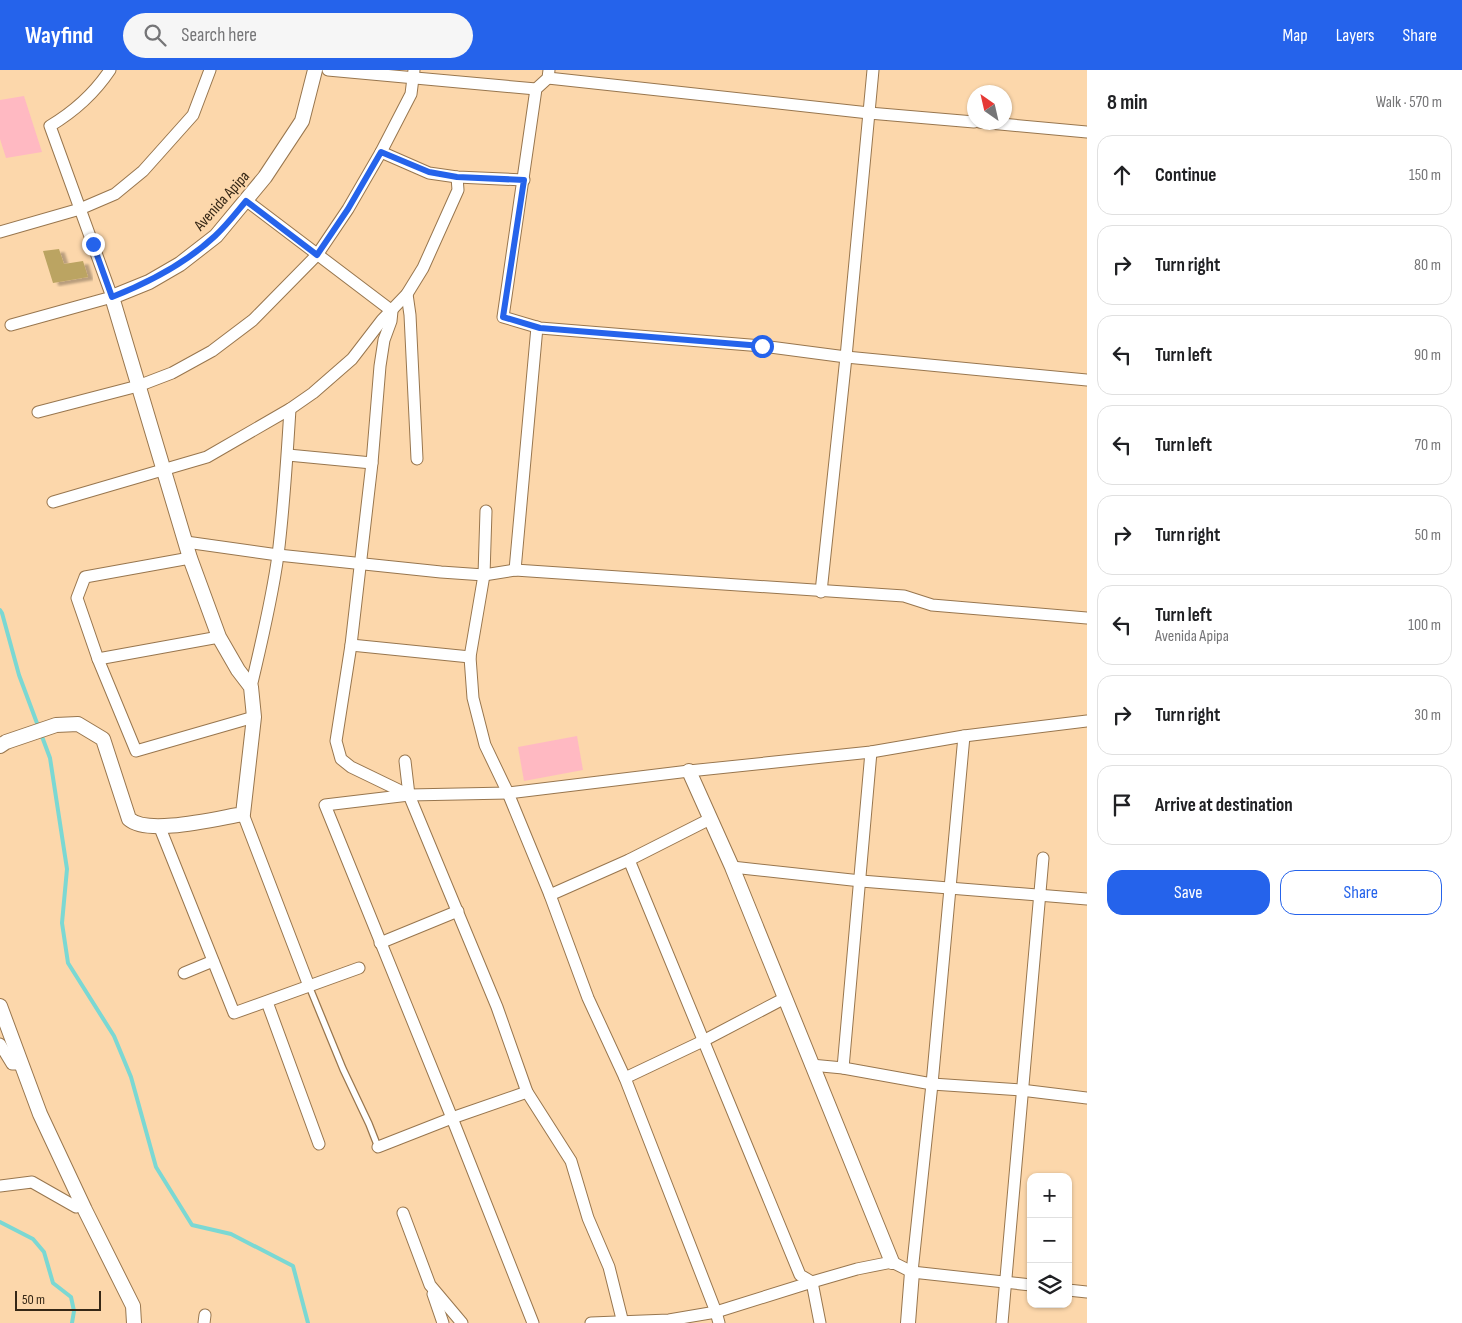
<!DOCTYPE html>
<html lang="en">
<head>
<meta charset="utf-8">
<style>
	:root { --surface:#fff; --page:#f6f6f6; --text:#202124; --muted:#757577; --line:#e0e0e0; --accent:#2563eb }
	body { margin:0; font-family:"Sofia Sans Condensed",sans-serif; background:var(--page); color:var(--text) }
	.controls { position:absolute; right:15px; bottom:15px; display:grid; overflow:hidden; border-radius:10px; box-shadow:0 1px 4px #0004 }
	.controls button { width:45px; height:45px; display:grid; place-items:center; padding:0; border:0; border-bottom:1px solid var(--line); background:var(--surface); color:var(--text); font:25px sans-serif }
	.compass { position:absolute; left:967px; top:15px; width:45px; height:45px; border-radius:50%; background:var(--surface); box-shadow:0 1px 4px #0004; rotate:326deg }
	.scale { position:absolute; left:15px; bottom:12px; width:86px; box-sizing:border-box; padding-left:5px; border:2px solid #352716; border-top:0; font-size:14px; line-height:18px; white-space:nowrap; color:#352716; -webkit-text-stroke:4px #fcd7ab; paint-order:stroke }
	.stop { position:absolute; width:15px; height:15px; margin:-11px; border:4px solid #2563eb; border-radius:50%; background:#fff }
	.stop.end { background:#2563eb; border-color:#fff; box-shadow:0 1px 5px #0008 }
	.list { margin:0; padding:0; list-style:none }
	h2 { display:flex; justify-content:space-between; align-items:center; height:65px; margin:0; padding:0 20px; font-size:21px }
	h2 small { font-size:16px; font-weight:400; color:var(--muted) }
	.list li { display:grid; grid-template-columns:32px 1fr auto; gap:15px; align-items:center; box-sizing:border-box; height:80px; margin:0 10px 10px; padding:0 10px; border:1px solid var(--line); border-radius:15px }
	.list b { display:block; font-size:19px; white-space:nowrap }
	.list p { margin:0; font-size:16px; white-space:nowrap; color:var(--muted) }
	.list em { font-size:16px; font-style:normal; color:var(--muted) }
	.actions { display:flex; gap:10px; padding:15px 20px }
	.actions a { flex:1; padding:11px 0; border:1px solid var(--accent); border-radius:15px; text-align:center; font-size:18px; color:var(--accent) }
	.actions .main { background:var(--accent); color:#fff }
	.icon { flex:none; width:28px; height:28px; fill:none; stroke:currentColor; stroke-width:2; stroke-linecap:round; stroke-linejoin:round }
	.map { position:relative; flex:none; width:1087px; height:1253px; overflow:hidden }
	header { display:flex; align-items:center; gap:30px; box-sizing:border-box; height:70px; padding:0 25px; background:var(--accent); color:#fff }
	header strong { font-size:24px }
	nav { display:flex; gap:28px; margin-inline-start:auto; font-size:18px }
	.search { width:350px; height:45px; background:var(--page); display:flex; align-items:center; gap:12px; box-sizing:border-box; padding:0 18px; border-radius:28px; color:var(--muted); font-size:19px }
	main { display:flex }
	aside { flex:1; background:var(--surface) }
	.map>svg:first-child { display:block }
	.green { fill:#ffb9c2 }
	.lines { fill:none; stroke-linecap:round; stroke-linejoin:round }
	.stream { stroke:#7bd8d3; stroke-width:4 }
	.building { fill:#bba462; filter:url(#shadow) }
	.service-casing { stroke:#98764e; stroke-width:8 }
	.minor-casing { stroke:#98764e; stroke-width:13 }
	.tertiary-casing { stroke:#98764e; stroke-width:16 }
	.service { stroke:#fff; stroke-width:5.5 }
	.minor { stroke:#fff; stroke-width:11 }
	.tertiary { stroke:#fff; stroke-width:14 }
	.route { stroke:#2563eb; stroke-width:6 }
	.labels { text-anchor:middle; stroke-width:4; stroke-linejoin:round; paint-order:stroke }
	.street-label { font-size:16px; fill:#352716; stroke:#fcd7ab }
</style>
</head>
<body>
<header>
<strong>Wayfind</strong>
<div class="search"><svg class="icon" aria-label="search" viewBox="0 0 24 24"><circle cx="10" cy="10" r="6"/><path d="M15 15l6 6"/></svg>Search here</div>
<nav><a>Map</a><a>Layers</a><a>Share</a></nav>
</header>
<main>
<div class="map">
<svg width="1087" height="1253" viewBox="0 0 1087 1253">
	<defs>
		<filter id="shadow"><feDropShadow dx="5.5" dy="3" stdDeviation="1" flood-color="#0004"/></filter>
	</defs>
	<rect width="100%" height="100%" fill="#fcd7ab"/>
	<g class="green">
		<polygon points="24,26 42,82 6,88 0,69 0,30"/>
		<polygon points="577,666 583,700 524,711 518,677"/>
	</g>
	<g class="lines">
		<g class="stream">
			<polyline points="0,540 2,543 19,605 50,688 67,799 62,853 68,893 114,966 131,1007 156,1097 192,1155 231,1164 293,1196 308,1253"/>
			<polyline points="0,1152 33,1169 44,1182 53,1213 71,1227 74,1241 72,1253"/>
		</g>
	</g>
	<polygon class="building" points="59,179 64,194 83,191 88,207 53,213 43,181"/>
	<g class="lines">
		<defs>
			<polyline id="service" points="309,916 343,999 369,1054 378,1077"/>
			<g id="minor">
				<polyline points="328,0 536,19"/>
				<polyline points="549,0 548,8 536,19 503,247 540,258 762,276 846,287 1087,310"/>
				<polyline points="548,8 869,43 974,52"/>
				<polyline points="979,52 1087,62"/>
				<polyline points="381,82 429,103 457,107 524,110"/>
				<polyline points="247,131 392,241 391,251 384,270 380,296 372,393 351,575 336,671 341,689 351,697 409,725"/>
				<polyline points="0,162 80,139 115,124 143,101 193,45 210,0"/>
				<polyline points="407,224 410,245 417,389"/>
				<path d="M11 255 112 227 50 56C75 41 94 24 110 0"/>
				<polyline points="38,342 138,316 172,303 212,281 253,250 317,185 348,139 381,82 411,24 414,0"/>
				<polyline points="288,385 372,393"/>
				<polyline points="53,432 207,387 290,339 313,323 352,289 382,250 407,224 423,198 458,120 457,107"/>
				<polyline points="186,472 278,485 441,502 484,505 515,500 904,526 932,535 1087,548"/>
				<polyline points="190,488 85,507 77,528 98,589 136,681 254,647"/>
				<polyline points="515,500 537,257"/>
				<polyline points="821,522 846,287 873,0"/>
				<polyline points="351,575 470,587 484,505 486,441"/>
				<polyline points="470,587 473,628 485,675 508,723 550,825 588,928 625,1008 716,1242 719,1253"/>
				<polyline points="98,589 219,567"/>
				<path d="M251 617C261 574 272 530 278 485 284 437 287 388 290 339"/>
				<polyline points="405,691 409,725 497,937 527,1022 571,1091 588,1148 609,1197 623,1253"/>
				<polyline points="243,744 309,916"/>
				<polyline points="160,758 234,943 359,898"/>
				<polyline points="629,790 800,1205 812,1212 820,1253"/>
				<polyline points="732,797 861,811 1087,829"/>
				<polyline points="550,825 629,790 710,749"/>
				<polyline points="380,873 458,841"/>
				<polyline points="184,903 213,891"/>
				<polyline points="267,932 319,1074"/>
				<polyline points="0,974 12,994 22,994"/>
				<polyline points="811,995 843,998 932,1014 1021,1020 1087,1028"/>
				<polyline points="843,998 871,682"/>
				<polyline points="625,1008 703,971 785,928"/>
				<polyline points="378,1077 452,1048 527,1022"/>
				<polyline points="0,1116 32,1112 76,1137 82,1135"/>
				<polyline points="403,1143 430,1215 462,1253"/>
				<polyline points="912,1202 932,1014 964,666"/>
				<polyline points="1068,1220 1087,1222"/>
				<polyline points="433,1224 443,1253"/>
				<polyline points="204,1253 205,1245"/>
				<polyline points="533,1253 452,1048 325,735 409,725 508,723 689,701 871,682 964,666 1087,651"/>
				<polyline points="591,1253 669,1250 716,1242 812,1212 857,1199 892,1192 912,1202 1031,1215"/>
				<polyline points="1002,1253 1043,788"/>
			</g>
			<g id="tertiary">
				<path d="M0 676 6 672 56 655 78 654 103 669 129 749C148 766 218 748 243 744L254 647 251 617 238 600 219 567 190 488 112 227 149 212 180 194 216 166 265 107 302 51 315 0"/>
				<polyline points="689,701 732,797 892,1192"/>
				<polyline points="0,936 40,1044 85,1140 133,1236 134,1253"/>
				<polyline points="908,1253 912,1202"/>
			</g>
		</defs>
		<use href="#service" class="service-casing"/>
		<use href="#minor" class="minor-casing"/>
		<use href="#tertiary" class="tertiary-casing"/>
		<use href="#service" class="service"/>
		<use href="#minor" class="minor"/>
		<use href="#tertiary" class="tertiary"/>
	</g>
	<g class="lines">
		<path class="route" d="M93 174 112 227C150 212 185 194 215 166 227 155 236 143 246 131L317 185 348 139 381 82 429 102 457 107 524 110 503 247 540 258 762 276"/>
	</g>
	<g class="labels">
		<g class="street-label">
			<text transform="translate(221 130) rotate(-48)" y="6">Avenida Apipa</text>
		</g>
	</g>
</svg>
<div class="controls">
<button>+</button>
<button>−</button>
<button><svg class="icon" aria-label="layers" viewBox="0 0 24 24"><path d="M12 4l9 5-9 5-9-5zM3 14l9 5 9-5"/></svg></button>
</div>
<svg class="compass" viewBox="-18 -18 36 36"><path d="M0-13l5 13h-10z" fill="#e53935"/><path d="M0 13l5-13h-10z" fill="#757577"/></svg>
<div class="scale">50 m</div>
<div class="stop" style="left:762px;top:276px"></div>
<div class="stop end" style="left:93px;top:174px"></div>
</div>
<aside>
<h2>8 min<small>Walk · 570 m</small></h2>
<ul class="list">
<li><svg class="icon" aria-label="ahead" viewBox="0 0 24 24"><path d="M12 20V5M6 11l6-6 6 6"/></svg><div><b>Continue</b></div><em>150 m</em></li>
<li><svg class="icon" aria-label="right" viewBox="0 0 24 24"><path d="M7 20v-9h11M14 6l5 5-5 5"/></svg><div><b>Turn right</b></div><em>80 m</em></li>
<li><svg class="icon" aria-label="left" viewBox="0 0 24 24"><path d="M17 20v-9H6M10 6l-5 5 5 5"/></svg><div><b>Turn left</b></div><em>90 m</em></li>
<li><svg class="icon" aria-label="left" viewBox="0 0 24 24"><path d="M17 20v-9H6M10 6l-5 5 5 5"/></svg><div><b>Turn left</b></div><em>70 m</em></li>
<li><svg class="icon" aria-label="right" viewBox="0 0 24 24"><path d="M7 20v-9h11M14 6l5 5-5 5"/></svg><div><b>Turn right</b></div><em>50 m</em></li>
<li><svg class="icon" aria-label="left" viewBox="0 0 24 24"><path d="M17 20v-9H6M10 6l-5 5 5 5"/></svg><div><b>Turn left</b><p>Avenida Apipa</p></div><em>100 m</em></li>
<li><svg class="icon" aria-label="right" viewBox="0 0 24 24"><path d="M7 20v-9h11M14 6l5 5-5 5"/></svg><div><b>Turn right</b></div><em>30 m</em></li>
<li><svg class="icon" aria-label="arrive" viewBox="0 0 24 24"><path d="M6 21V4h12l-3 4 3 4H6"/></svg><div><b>Arrive at destination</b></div></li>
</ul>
<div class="actions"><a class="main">Save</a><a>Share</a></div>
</aside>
</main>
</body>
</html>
